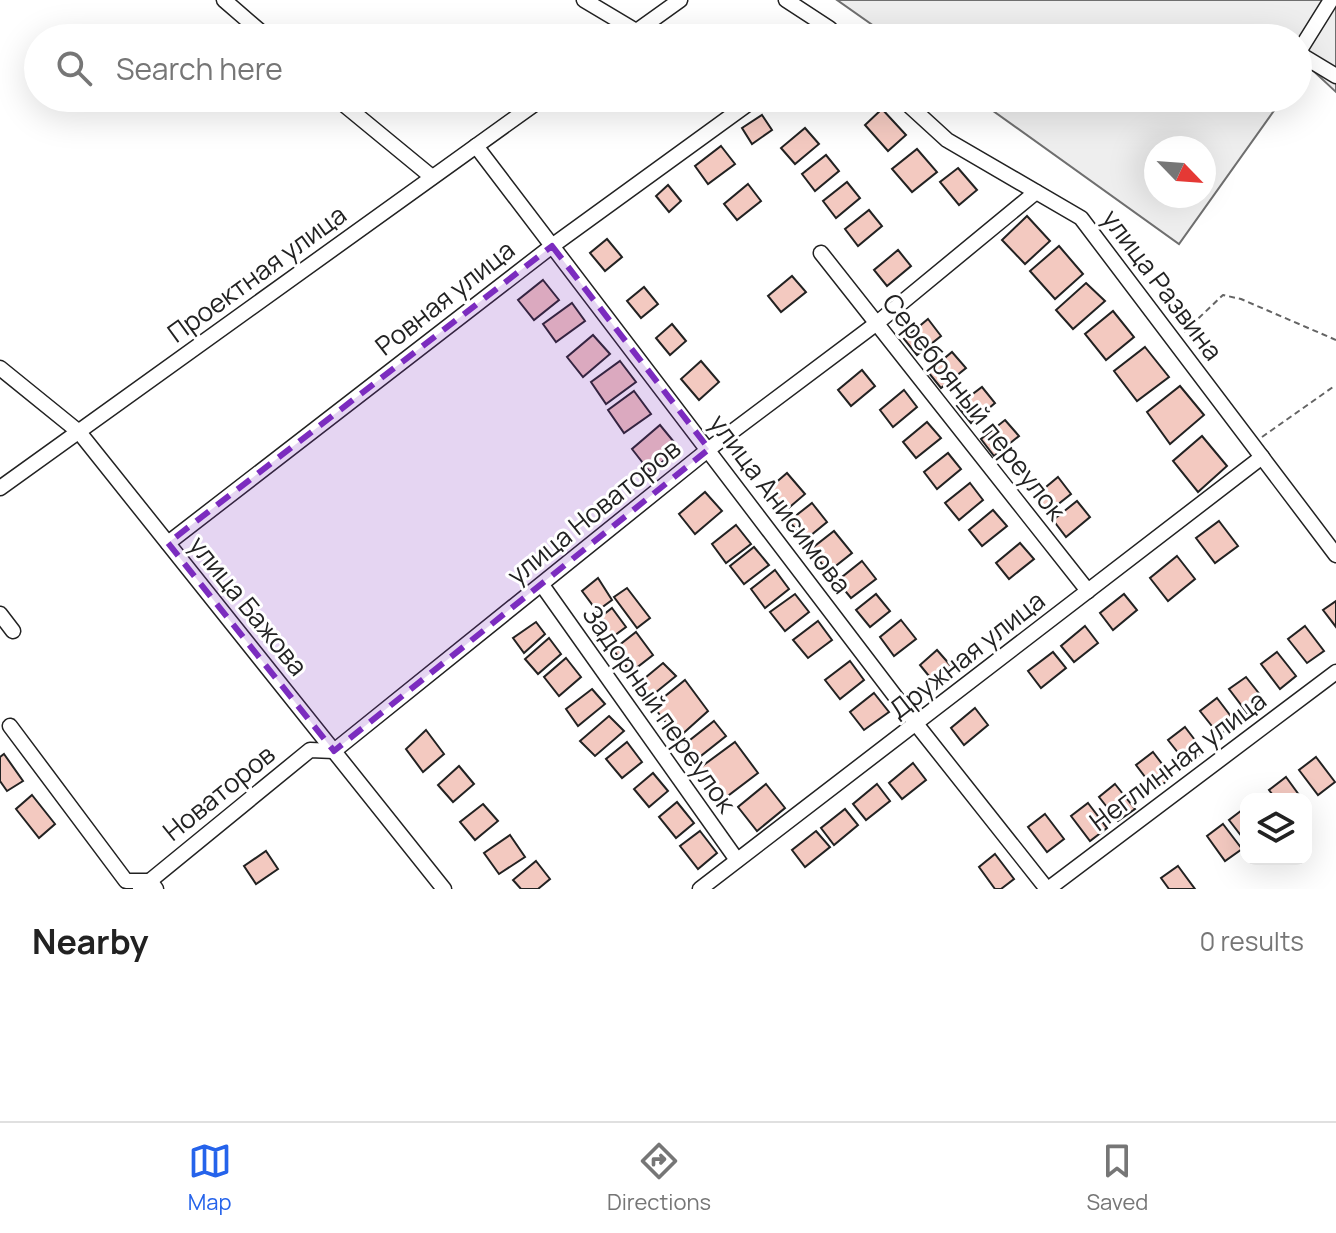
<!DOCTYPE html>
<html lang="en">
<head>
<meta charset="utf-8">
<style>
	:root { --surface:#fff; --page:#f2f2f2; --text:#222; --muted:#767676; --line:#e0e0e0; --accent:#2563eb }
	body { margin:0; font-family:Manrope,sans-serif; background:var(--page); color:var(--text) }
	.controls { position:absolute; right:24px; bottom:24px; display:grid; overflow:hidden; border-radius:16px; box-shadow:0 8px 32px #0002 }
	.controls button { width:72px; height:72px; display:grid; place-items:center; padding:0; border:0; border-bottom:2px solid var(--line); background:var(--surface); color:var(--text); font:40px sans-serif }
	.compass { position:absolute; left:1144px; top:136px; width:72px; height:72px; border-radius:50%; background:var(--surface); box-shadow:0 8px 32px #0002; rotate:115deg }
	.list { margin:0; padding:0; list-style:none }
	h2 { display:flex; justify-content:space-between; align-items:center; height:104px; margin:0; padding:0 32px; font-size:34px }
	h2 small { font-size:26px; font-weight:400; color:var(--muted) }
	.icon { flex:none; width:44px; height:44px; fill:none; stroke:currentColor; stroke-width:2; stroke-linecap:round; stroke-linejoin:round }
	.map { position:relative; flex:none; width:1336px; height:889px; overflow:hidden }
	.search { position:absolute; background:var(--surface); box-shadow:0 8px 32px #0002; left:24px; right:24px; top:24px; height:88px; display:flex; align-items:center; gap:20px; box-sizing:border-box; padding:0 28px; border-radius:44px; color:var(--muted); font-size:30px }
	.sheet { height:232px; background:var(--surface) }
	nav { display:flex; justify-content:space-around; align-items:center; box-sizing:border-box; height:112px; border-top:2px solid var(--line); background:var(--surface); font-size:22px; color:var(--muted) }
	nav a { display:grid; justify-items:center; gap:4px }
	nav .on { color:var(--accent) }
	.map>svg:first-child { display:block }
	.green { fill:#eee; stroke:#6f6f6f; stroke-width:2; fill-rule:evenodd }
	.building { fill:#f3c9c0; stroke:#222; stroke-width:2 }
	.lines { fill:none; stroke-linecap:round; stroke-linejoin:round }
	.minor-casing { stroke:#222; stroke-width:17 }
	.path { stroke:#646464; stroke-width:2; stroke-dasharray:6 4; stroke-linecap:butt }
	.minor { stroke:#fff; stroke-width:14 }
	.marked { fill:#7b2cbf; fill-opacity:0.2; stroke:#7b2cbf; stroke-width:6; stroke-dasharray:16 10; stroke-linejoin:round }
	.labels { text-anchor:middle; stroke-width:6; stroke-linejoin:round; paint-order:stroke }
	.street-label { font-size:26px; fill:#222; stroke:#fff }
</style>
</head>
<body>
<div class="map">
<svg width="1336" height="889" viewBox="0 0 1336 889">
	<rect width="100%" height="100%" fill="#fff"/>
	<g class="green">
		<polygon points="837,0 1336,0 1336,92 1307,65 1298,77 1298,38 891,38"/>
		<path d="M975 98H1283L1179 244ZM1156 148H1204V196H1156Z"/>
	</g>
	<g class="building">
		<polygon points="882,109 906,135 888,151 865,125"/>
		<polygon points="762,115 772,130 752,144 742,128"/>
		<polygon points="805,128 819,144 795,164 781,148"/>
		<polygon points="721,146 735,164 708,184 695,166"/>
		<polygon points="917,149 937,172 912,192 892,169"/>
		<polygon points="826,155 839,171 815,191 802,174"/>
		<polygon points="958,168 977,190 959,205 940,182"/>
		<polygon points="847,182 860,198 836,218 823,201"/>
		<polygon points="748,184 761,201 737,220 724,204"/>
		<polygon points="668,185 681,201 669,212 656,196"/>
		<polygon points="869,210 882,226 858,246 845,229"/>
		<polygon points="1027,216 1050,241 1025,264 1002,240"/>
		<polygon points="607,239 622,257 605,271 590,253"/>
		<polygon points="1059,246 1083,274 1055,299 1030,271"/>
		<polygon points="898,250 911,266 887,286 874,270"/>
		<polygon points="792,276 806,292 781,312 768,296"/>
		<polygon points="543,280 559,300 534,320 518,300"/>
		<polygon points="1086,283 1105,301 1073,329 1056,310"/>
		<polygon points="644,287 658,304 641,318 627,301"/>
		<polygon points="572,303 585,321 556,342 543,324"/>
		<polygon points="1113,311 1134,337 1106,360 1085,334"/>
		<polygon points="928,319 941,336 917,355 904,339"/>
		<polygon points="672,324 686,341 670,355 656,338"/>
		<polygon points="593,335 610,354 583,377 567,357"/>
		<polygon points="1145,347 1169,377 1137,401 1114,371"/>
		<polygon points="952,352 966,368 941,388 928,372"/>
		<polygon points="620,361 636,382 606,404 591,382"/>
		<polygon points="701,361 719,382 699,400 681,379"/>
		<polygon points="862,370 875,386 851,406 838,390"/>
		<polygon points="1180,386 1204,415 1170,444 1147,412"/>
		<polygon points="982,387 995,403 971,423 957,406"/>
		<polygon points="904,390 917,407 893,427 880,410"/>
		<polygon points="634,391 651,414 624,433 608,410"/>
		<polygon points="1005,420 1019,436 994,456 981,439"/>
		<polygon points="927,422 941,438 916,458 903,442"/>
		<polygon points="660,425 679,448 650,472 632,449"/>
		<polygon points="1202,436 1227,466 1198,492 1173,461"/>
		<polygon points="948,453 961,469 937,489 924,472"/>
		<polygon points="787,473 805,494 784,512 766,491"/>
		<polygon points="1058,477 1071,494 1047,513 1034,497"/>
		<polygon points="970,483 983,500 959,520 945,503"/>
		<polygon points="705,492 722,511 695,534 679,514"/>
		<polygon points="1077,501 1090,517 1066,537 1053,520"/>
		<polygon points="812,503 827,522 805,540 789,521"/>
		<polygon points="993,510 1007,526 982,546 969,530"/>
		<polygon points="1219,521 1238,546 1215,563 1196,538"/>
		<polygon points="736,525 751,544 726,563 712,544"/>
		<polygon points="834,531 852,553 828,572 811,549"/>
		<polygon points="1020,543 1034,559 1009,579 996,563"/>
		<polygon points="754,547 769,565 744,584 730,566"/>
		<polygon points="1177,556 1195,579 1168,601 1150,578"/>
		<polygon points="862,561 876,579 851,598 837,581"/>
		<polygon points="775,570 789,589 765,608 751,589"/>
		<polygon points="598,578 612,600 597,611 582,591"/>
		<polygon points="627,588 650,618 637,628 614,597"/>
		<polygon points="795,594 809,612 785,631 770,612"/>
		<polygon points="876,594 890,611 870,627 856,610"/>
		<polygon points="1124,594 1137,610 1113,630 1100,613"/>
		<polygon points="1336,601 1336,627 1323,610"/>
		<polygon points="612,608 626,627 607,641 593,623"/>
		<polygon points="901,620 916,639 894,656 880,637"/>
		<polygon points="818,621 832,640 808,658 793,640"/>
		<polygon points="536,622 545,634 524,653 513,638"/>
		<polygon points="1085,626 1098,643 1074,662 1061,646"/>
		<polygon points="1305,626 1324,651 1307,663 1288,639"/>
		<polygon points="636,632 653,655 631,672 613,650"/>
		<polygon points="549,638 561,654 538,674 525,659"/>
		<polygon points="937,650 951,666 933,681 920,665"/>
		<polygon points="1053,652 1066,668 1041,688 1028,671"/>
		<polygon points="1277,652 1296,676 1280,689 1261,664"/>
		<polygon points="566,658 581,677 559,696 544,677"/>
		<polygon points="850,661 864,680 840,699 825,680"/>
		<polygon points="663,663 676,676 650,697 639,683"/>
		<polygon points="1246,677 1265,701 1248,714 1229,689"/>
		<polygon points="685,680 708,711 678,738 653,706"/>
		<polygon points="592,689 605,704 578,726 566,709"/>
		<polygon points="874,693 889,712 864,730 850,712"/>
		<polygon points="1217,698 1236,723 1219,735 1200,711"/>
		<polygon points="975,708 988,725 964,745 951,728"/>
		<polygon points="609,716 624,731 595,756 580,741"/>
		<polygon points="714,721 726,736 697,759 685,744"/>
		<polygon points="1185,727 1204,752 1187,764 1168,740"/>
		<polygon points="426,730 444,754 423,772 406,749"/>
		<polygon points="627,742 642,762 622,778 606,759"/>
		<polygon points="735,742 758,773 725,798 701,767"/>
		<polygon points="1153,752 1172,777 1155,790 1136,765"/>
		<polygon points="4,754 23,781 7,791 0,781 0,757"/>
		<polygon points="1316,757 1335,782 1318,795 1299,770"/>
		<polygon points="913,763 926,780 902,799 889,783"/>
		<polygon points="459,766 474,784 453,802 438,785"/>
		<polygon points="653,773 668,791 649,807 634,789"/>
		<polygon points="1286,777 1302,799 1276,799 1269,790"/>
		<polygon points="766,784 785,808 757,831 738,807"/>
		<polygon points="877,784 890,801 866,820 853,804"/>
		<polygon points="1115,784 1135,809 1118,821 1099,797"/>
		<polygon points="32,795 55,824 39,838 16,809"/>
		<polygon points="677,802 694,823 676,838 659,817"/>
		<polygon points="1088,803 1107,828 1090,841 1071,816"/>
		<polygon points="483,804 498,821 475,840 460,822"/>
		<polygon points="1246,807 1246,842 1229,820"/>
		<polygon points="845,809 858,825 834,845 821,828"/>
		<polygon points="1045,814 1064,839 1047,852 1028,827"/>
		<polygon points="1223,824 1242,849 1225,861 1207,836"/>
		<polygon points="700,831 717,853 698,869 680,846"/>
		<polygon points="816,831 830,847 805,867 792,850"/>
		<polygon points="510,835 525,857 499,874 484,853"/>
		<polygon points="266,851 278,869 256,884 244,866"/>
		<polygon points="995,854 1014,879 1001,889 995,889 979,867"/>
		<polygon points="536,861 550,879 538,889 521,889 513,880"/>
		<polygon points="1178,866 1195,889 1169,889 1161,878"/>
	</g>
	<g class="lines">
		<defs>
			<g id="minor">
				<polyline points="224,0 268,38"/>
				<polyline points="584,0 636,31"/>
				<polyline points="786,0 829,28 839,38"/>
				<polyline points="1331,0 1298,53 1336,76"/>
				<polyline points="627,38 680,0"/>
				<polyline points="336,98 432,177"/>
				<polyline points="901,98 947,140 1081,218 1336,555"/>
				<polyline points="476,146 917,725 1047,889"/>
				<polyline points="821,253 1088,591"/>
				<polyline points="0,368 79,432 444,889"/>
				<polyline points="0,488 543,98"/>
				<polyline points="168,543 552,246 756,98"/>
				<polyline points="542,585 737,860"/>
				<polyline points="0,614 13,631"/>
				<polyline points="10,726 126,881 150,881 156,889"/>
				<polyline points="140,889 310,750 334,751 709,449 877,323 1036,192"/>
				<polyline points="700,889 1262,457"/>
				<polyline points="1048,889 1336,672"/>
			</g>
		</defs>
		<use href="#minor" class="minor-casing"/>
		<g class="path">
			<polyline points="1184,332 1223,295 1241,299 1336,340"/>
			<polyline points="1262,437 1333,387"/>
		</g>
		<use href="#minor" class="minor"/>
	</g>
	<path class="marked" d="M552 246 709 449 334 751 168 543Z"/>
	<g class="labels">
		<g class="street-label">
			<text transform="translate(257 274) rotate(-36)" y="9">Проектная улица</text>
			<text transform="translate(1162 285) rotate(53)" y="9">улица Развина</text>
			<text transform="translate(445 298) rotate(-38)" y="9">Ровная улица</text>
			<text transform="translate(974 407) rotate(52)" y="9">Серебряный переулок</text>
			<text transform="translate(780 504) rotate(53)" y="9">улица Анисимова</text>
			<text transform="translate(594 512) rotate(-39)" y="9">улица Новаторов</text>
			<text transform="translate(248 606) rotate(51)" y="9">улица Бажова</text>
			<text transform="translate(967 655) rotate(-38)" y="9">Дружная улица</text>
			<text transform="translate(659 709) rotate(55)" y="9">Задорный переулок</text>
			<text transform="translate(1178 761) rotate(-37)" y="9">Неглинная улица</text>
			<text transform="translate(219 793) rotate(-39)" y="9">Новаторов</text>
		</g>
	</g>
</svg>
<div class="controls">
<button><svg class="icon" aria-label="layers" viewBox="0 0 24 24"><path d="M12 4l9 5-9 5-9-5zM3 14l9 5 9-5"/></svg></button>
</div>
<svg class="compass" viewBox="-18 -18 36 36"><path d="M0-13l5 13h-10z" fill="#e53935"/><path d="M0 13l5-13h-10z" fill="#767676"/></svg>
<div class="search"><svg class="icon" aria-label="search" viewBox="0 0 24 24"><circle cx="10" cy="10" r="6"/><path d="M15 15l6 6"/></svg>Search here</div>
</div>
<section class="sheet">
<h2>Nearby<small>0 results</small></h2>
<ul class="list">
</ul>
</section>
<nav>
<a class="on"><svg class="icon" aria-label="map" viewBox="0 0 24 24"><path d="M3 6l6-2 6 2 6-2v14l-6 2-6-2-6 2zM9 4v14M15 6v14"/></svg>Map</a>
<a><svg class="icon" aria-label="directions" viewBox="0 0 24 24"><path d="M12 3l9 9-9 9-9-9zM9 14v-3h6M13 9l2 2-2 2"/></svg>Directions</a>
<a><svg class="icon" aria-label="saved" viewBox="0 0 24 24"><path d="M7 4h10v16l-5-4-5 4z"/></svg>Saved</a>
</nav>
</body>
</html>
